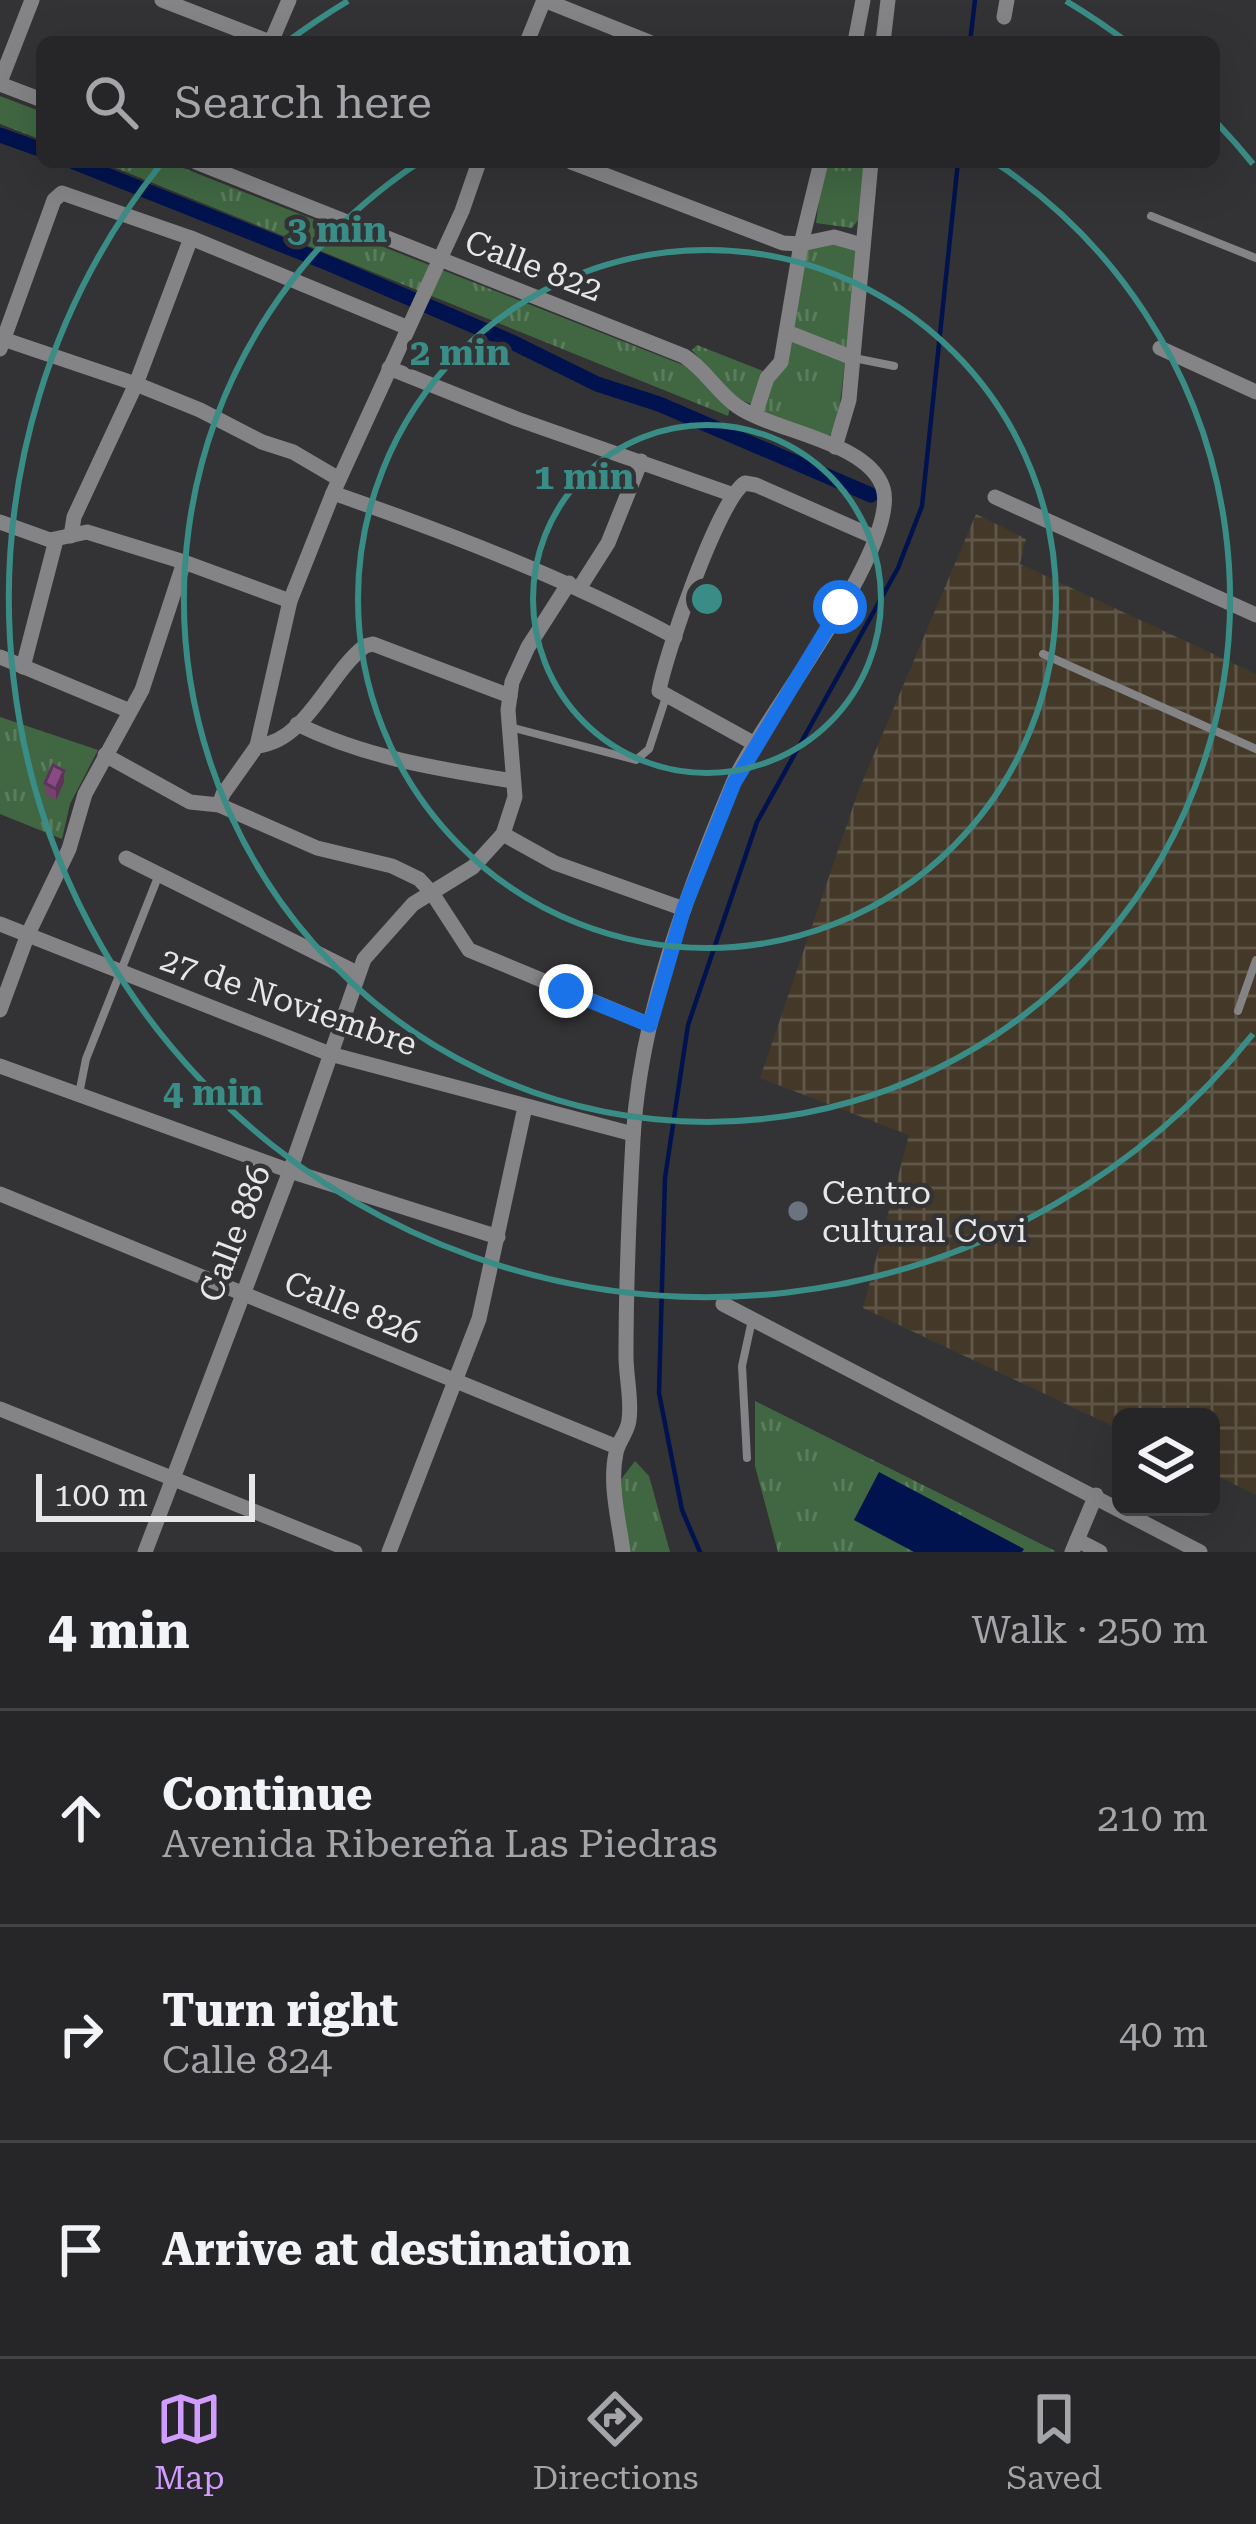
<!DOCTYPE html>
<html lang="en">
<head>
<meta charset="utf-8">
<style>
	:root { --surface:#262628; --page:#2e2e30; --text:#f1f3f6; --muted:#a4a5a8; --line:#424345; --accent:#d09dfe }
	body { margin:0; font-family:"Roboto Serif",serif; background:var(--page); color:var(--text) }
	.controls { position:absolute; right:36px; bottom:36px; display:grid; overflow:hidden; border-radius:18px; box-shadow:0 12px 48px #0002 }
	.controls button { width:108px; height:108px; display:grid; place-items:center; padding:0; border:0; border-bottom:3px solid var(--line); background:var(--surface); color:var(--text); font:60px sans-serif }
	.scale { position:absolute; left:36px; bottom:30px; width:219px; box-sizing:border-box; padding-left:12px; border:6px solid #e7e7e8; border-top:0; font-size:33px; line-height:42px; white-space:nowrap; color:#e7e7e8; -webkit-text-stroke:9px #333335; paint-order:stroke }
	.stop { position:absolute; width:36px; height:36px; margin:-27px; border:9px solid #1a73e8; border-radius:50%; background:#fff }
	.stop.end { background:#1a73e8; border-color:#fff; box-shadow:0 3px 12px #0008 }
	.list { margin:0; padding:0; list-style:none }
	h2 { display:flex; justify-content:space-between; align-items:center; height:156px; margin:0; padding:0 48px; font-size:51px }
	h2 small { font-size:39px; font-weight:400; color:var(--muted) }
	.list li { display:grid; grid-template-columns:78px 1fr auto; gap:36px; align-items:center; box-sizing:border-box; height:216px; padding:0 48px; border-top:3px solid var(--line) }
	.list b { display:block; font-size:45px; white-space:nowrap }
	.list p { margin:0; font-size:39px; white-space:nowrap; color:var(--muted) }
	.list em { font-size:39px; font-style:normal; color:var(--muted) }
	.icon { flex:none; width:66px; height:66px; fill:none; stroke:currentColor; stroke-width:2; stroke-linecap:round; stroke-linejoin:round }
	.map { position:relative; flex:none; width:1256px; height:1552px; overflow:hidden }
	.search { position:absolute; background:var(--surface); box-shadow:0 12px 48px #0002; left:36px; right:36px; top:36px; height:132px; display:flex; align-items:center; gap:30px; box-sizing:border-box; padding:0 42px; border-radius:18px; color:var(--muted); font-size:45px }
	.sheet { height:804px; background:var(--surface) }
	nav { display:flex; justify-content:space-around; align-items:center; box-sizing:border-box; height:168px; border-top:3px solid var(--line); background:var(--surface); font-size:33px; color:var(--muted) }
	nav a { display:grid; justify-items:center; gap:6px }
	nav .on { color:var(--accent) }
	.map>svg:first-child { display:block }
	.industrial { fill:url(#industrial-grid) }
	.grass { fill:url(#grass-tufts) }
	.water { fill:#00134e }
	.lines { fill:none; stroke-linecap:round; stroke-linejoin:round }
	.stream { stroke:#00134e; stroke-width:4.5 }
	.canal { stroke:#00134e; stroke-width:15 }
	.lane { stroke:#848386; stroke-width:8 }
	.street { stroke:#848386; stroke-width:15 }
	.wall { fill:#76406f }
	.shaded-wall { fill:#60345a }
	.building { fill:#894a81; stroke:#60345a; stroke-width:3 }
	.route { stroke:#1a73e8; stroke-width:15 }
	.ring { fill:none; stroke:#3a8d86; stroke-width:6 }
	.worship-dot { fill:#6b7280; stroke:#333335; stroke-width:4.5 }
	.labels { text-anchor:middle; stroke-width:9; stroke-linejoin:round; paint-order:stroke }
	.street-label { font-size:33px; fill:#e7e7e8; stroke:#333335 }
	.poi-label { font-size:33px; fill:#e7e7e8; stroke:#333335; text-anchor:start }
	.centre { fill:#3a8d86; stroke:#333335; stroke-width:6 }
	.ring-label { font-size:36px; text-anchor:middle; font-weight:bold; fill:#3a8d86; stroke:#333335; stroke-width:9; stroke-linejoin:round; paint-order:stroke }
</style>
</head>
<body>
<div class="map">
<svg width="1256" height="1552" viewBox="0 0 1256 1552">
	<defs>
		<pattern id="industrial-grid" width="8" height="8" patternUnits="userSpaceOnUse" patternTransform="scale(3)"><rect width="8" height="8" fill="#443929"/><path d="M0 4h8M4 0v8" fill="none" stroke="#5f5648"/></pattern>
		<pattern id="grass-tufts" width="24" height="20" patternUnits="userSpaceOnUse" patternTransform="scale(3)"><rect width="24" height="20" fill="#406742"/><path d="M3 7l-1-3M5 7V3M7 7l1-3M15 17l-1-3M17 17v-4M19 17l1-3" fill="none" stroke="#5c7d5d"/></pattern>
	</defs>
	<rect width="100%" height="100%" fill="#333335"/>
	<polygon class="industrial" points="976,514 1026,539 1020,564 1256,674 1256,1495 1211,1473 1211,1417 1121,1417 1121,1430 863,1308 909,1135 760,1078 858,792"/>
	<g class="grass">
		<polygon points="0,96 42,112 42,140 0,124"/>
		<polygon points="101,162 168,162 688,367 730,408 728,416"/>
		<polygon points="824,162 865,162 860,218 852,228 816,223"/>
		<polygon points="818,242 858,247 846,350 794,330 804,248"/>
		<polygon points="789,340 845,362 837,428 829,436 760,411"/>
		<path d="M697 345 763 371 751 404C727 396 709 369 692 350Z"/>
		<polygon points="0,717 98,750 70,804 62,839 0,814"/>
		<polygon points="755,1401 1055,1551 1054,1552 778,1552 755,1466"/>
		<polygon points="635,1461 649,1476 670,1552 627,1552 619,1482"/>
	</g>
	<polygon class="water" points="879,1472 1024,1549 1022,1552 914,1552 854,1520"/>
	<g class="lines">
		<g class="stream">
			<polyline points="970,42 975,0"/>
			<polyline points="700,1552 682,1510 659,1393 665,1178 688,1025 757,822 898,568 922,506 958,162"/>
		</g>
		<g class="canal">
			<polyline points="0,135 42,150"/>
			<polyline points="74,162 330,264 514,343 597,384 659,404 871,495"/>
		</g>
		<g class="lane">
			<polyline points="1151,216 1256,258"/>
			<polyline points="854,358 894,366"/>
			<polyline points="1043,654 1256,749"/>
			<polyline points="510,727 636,760 649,749 666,697"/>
			<polyline points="1238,1011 1256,960"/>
			<polyline points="79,1094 86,1059 158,877"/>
			<polyline points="747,1458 742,1366 752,1320"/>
		</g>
		<g class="street">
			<polyline points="162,0 270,42"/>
			<polyline points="544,0 649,42"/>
			<polyline points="1004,17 1007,0"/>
			<polyline points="271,42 289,0"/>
			<polyline points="527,42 544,0"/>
			<polyline points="855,42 863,0"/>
			<polyline points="883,42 888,0"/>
			<polyline points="0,82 32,0"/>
			<polyline points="0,84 42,100"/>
			<path d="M196 162 684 356C705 369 717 392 737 406 774 432 868 441 883 488 901 547 759 723 733 783 686 895 640 1016 633 1139 629 1211 626 1284 626 1356 626 1377 632 1400 629 1420 628 1432 618 1441 616 1453 609 1485 619 1520 623 1552"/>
			<polyline points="571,162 783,243 801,244 834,237 862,245"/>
			<polyline points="787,332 853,358"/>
			<polyline points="3,339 136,384 200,410 262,442 293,452 339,479"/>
			<polyline points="1160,348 1256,392"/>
			<polyline points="0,349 54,200 62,193 191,238 406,327"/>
			<polyline points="389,368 517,419 731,494"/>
			<polyline points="755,415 767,378 781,362 801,244 821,162"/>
			<polyline points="835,447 849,400 871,162"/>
			<path d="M333 493C451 534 565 578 675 637"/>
			<polyline points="995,497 1256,615"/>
			<polyline points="0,522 50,540 87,532 184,562 290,601"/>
			<polyline points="71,536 74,517 136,384 191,238"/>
			<polyline points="580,587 608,543 641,461"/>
			<polyline points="0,657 130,711"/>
			<polyline points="23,667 56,540"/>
			<path d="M297 724C366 758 439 769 513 781"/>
			<path d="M755 744 659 691C665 656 719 498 745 483L756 485 874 537"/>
			<polyline points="257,746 290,601 333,493 462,211 479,162"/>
			<polyline points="105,755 190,802 219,805 317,848 392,866 419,879 432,893 469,950 650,1025"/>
			<path d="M219 805 223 794 257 746C306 742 329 673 365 646L373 644 510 696"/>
			<polyline points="503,834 555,863 684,909"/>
			<polyline points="126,858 357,973"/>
			<polyline points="0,924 330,1054 633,1134"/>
			<polyline points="0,1010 28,934 69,849 85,794 142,690 184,562"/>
			<polyline points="0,1066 290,1171 498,1237"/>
			<polyline points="0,1194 617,1447"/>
			<polyline points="723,1304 1200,1552"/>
			<polyline points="0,1409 355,1552"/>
			<polyline points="1077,1540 1100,1552"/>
			<polyline points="145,1552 290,1171 364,959 413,904 473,867 503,834 515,797 508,710 512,682 528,647 569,583"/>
			<polyline points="389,1552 479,1319 525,1107"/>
			<polyline points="1072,1552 1096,1495"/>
		</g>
	</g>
	<polygon class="wall" points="64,782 56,800 45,794 45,783"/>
	<polygon class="shaded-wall" points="64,771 64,782 56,800 56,789"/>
	<polygon class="building" points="53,765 64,771 56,789 45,783"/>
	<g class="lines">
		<polyline class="route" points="566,991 650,1025 684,908 734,783 840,607"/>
	</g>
	<g class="ring">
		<circle cx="707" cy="599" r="174"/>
		<circle cx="707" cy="599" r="349"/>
		<path d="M996 163A523 523 0 1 1 418 163"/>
		<path d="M1253 1034A698 698 0 1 1 161 164M287 42A698 698 0 0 1 348 1M1066 1A698 698 0 0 1 1127 42M1217 123A698 698 0 0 1 1253 164"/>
	</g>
	<circle class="worship-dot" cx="798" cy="1211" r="12"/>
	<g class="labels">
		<g class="street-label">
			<text transform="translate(534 265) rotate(21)" y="12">Calle 822</text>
			<text transform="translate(289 1001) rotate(19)" y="12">27 de Noviembre</text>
			<text transform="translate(234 1233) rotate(-69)" y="12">Calle 886</text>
			<text transform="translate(353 1307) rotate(22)" y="12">Calle 826</text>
		</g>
		<g class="poi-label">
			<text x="822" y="1204">Centro<tspan x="822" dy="38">cultural Covi</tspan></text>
		</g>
	</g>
	<circle cx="707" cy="599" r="18" class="centre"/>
	<g class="ring-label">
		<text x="337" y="242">3 min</text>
		<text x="460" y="365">2 min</text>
		<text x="584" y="489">1 min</text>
		<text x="213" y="1105">4 min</text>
	</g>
</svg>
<div class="controls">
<button><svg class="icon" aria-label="layers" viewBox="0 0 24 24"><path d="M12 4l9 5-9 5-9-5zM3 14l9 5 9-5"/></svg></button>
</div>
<div class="scale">100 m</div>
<div class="stop" style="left:840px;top:607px"></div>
<div class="stop end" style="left:566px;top:991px"></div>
<div class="search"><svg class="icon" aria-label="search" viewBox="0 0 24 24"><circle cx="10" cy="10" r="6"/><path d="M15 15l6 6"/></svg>Search here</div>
</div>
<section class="sheet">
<h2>4 min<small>Walk · 250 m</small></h2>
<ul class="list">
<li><svg class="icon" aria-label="ahead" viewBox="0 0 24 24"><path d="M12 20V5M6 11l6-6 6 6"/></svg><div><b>Continue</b><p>Avenida Ribereña Las Piedras</p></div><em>210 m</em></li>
<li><svg class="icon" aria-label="right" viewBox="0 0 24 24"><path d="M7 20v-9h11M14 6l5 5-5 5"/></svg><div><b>Turn right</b><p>Calle 824</p></div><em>40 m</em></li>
<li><svg class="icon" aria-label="arrive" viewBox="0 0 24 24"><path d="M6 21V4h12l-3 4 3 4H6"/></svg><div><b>Arrive at destination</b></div></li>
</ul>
</section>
<nav>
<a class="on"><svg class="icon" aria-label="map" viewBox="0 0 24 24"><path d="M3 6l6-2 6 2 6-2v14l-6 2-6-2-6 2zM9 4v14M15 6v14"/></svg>Map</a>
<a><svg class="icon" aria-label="directions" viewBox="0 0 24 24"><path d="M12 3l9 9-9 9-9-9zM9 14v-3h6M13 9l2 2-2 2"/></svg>Directions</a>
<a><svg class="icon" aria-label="saved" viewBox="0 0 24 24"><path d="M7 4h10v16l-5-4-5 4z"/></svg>Saved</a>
</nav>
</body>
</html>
